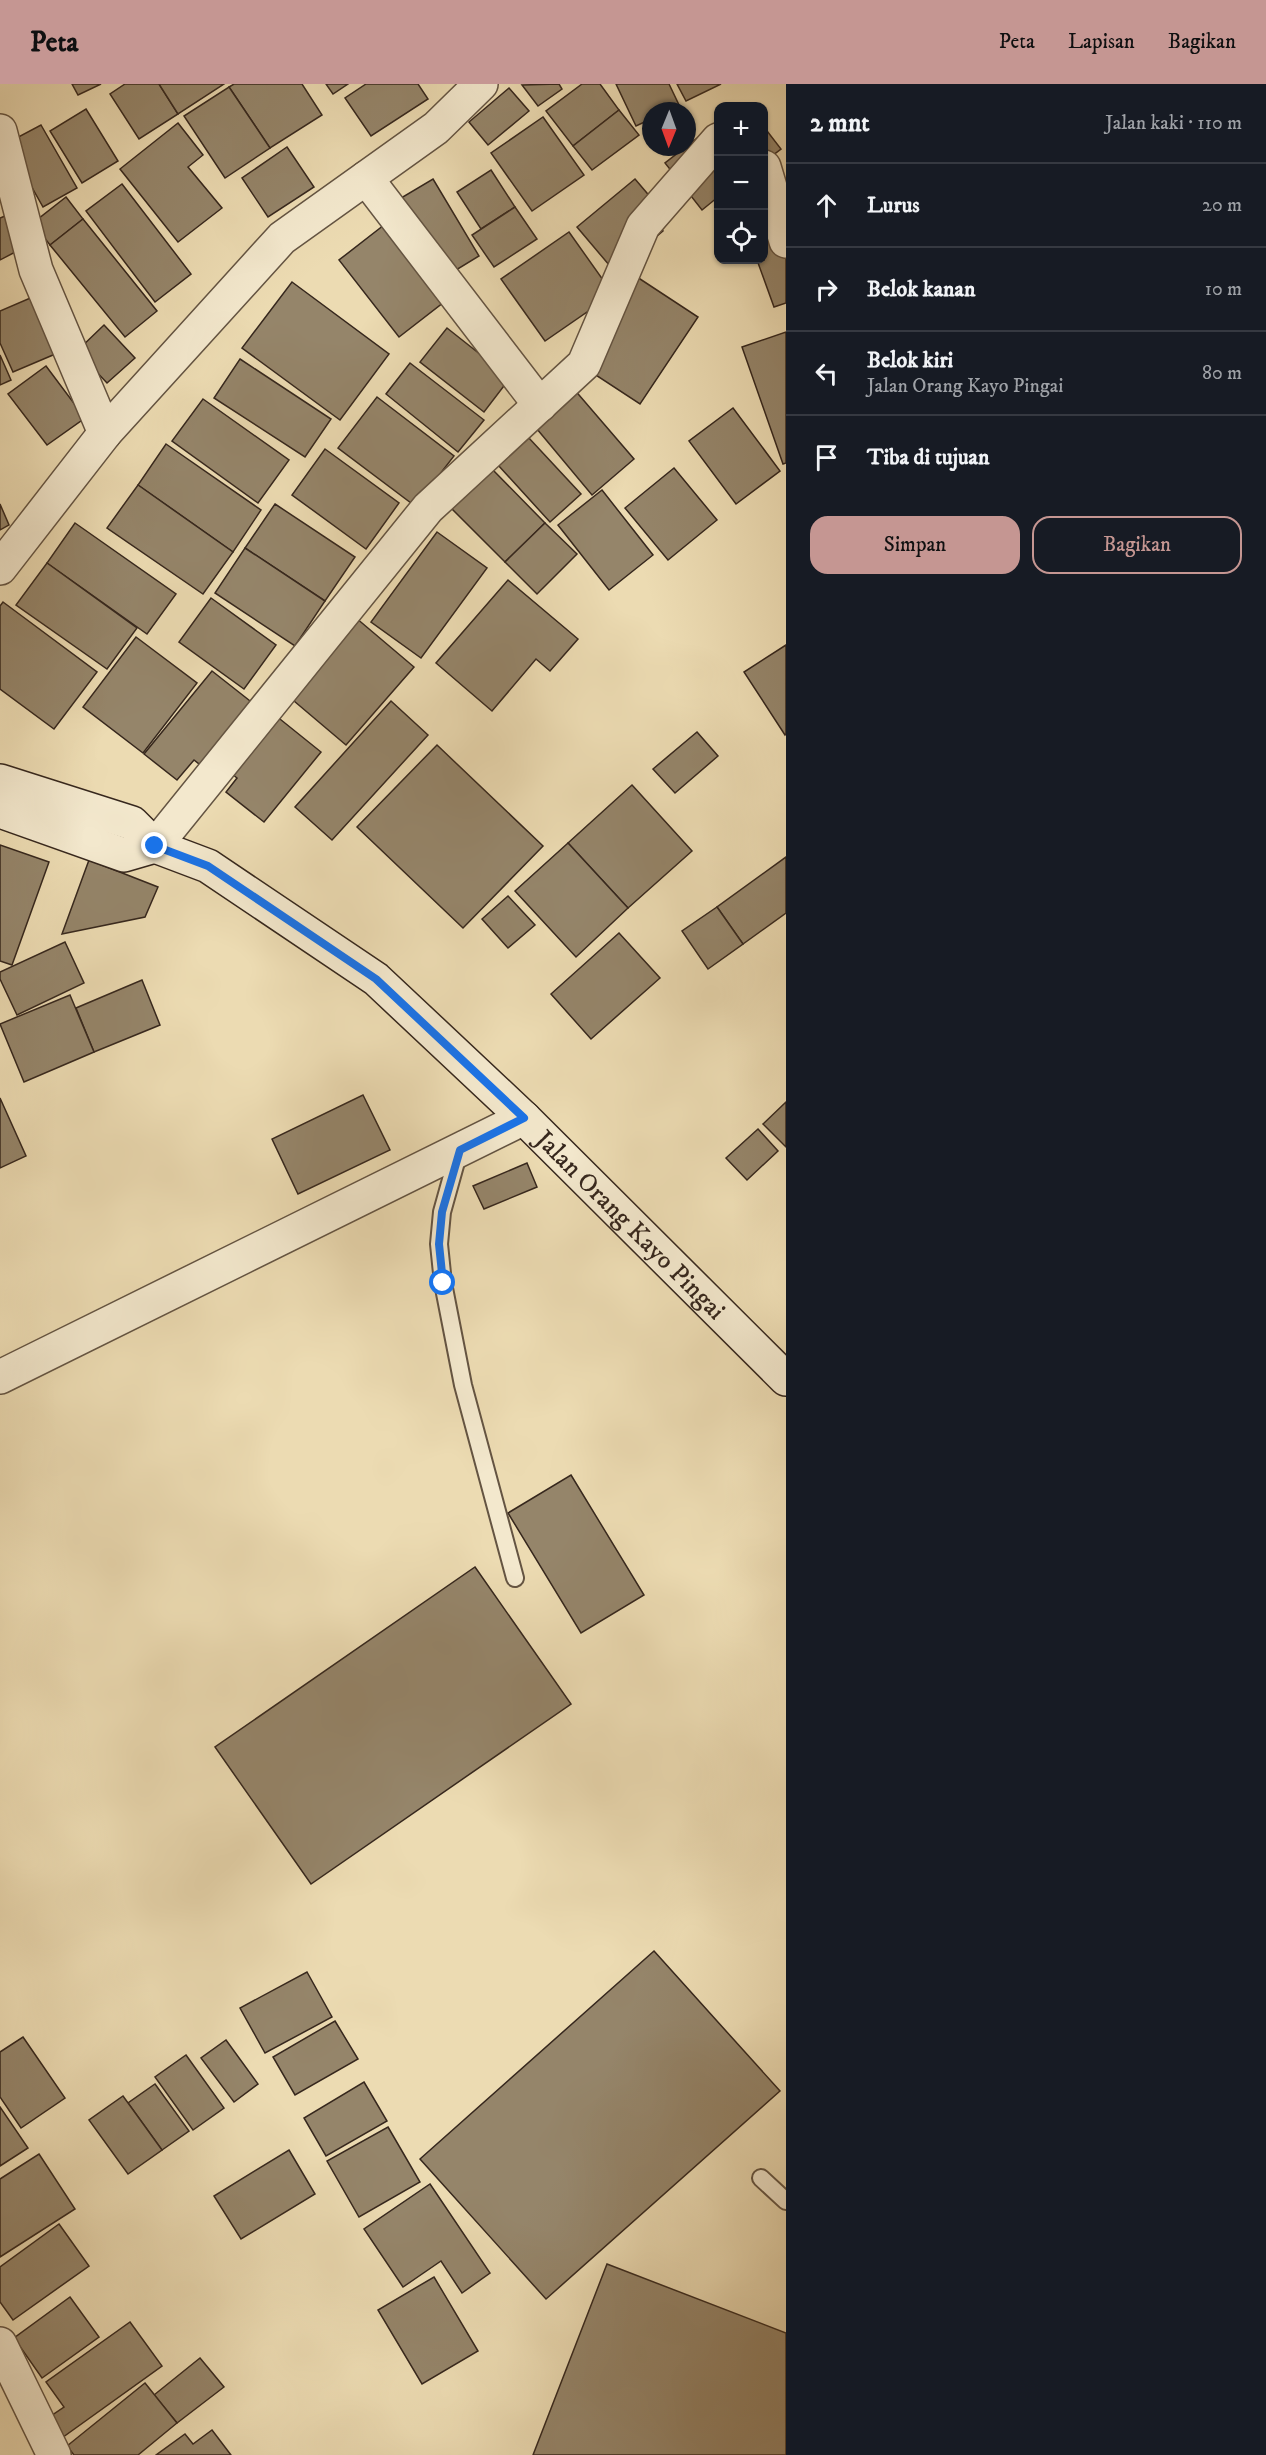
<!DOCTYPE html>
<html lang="id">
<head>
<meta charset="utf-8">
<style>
	:root { --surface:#171b24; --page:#20242c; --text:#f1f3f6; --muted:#9ea1a6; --line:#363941; --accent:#c59692 }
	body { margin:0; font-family:"IM FELL DW Pica",serif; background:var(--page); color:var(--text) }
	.controls { position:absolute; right:18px; top:18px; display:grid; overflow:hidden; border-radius:12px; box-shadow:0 2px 4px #0004 }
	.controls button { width:54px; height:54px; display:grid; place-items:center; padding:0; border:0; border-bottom:2px solid var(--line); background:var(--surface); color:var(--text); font:30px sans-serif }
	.compass { position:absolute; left:642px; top:18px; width:54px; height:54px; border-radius:50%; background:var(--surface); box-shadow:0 2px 4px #0004; rotate:181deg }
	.stop { position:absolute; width:18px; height:18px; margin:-14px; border:4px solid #1a73e8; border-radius:50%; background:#fff }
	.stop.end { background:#1a73e8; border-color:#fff; box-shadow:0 2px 6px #0008 }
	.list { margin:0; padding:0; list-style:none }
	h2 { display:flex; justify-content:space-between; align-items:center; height:78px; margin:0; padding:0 24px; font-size:26px }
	h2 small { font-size:20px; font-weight:400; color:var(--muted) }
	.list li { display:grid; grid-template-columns:39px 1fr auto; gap:18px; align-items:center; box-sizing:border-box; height:84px; padding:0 24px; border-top:2px solid var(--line) }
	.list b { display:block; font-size:22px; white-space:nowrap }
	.list p { margin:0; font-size:20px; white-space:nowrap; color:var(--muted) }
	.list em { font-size:20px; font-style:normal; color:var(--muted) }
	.actions { display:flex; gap:12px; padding:18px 24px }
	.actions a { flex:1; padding:14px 0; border:2px solid var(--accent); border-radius:18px; text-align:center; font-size:21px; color:var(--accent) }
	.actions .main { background:var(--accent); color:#111 }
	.icon { flex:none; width:33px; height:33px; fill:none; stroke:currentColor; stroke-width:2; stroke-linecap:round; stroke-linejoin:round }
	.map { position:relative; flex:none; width:786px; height:2371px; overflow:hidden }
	header { display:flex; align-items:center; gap:36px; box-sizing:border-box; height:84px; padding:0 30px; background:var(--accent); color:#111 }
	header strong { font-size:28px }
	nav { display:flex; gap:33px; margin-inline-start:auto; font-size:21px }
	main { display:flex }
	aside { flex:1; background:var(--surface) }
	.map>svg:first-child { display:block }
	.building { fill:#95856a; stroke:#36271d; stroke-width:1.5 }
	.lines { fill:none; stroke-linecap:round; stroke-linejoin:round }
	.service-casing { stroke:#645442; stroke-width:20 }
	.minor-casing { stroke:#645442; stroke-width:36 }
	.tertiary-casing { stroke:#645442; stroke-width:36 }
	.secondary-casing { stroke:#36271d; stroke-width:36 }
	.service { stroke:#f3e8cd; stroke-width:16 }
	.minor { stroke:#f3e8cd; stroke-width:33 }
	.tertiary { stroke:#f3e8cd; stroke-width:33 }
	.secondary { stroke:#f3e8cd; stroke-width:33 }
	.route { stroke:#1a73e8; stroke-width:8 }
	.labels { text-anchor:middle; stroke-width:4.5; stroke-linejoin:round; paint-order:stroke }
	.street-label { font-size:26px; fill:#36271d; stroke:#f3e8cd }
</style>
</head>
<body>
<header>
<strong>Peta</strong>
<nav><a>Peta</a><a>Lapisan</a><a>Bagikan</a></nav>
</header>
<main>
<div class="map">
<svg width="786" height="2371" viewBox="0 0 786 2371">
	<rect width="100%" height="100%" fill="#ecdbb2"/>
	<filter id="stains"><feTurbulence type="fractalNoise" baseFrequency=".00333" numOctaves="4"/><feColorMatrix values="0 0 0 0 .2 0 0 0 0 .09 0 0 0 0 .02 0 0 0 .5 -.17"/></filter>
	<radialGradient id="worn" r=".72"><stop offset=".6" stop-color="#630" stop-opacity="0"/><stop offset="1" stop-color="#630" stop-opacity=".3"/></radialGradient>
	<g class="building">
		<polygon points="72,0 101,0 78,11"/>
		<polygon points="125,0 159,0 178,30 139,55 110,10"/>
		<polygon points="159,0 224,0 178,30"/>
		<polygon points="234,0 302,0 322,31 270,64 229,3"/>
		<polygon points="326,0 348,0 333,10"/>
		<polygon points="366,0 418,0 428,15 371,52 345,14"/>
		<polygon points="559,0 562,5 538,22 522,1"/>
		<polygon points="582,0 600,0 619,26 573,62 546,27"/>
		<polygon points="616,0 669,0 679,21 667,27 651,27 651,35 636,42"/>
		<polygon points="677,0 721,0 686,17"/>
		<polygon points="229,3 270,64 225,94 184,32"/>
		<polygon points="509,4 529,27 488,61 469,38"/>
		<polygon points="86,25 118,77 82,99 50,47"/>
		<polygon points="619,26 639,51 592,86 573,62"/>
		<polygon points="543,33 584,91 532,127 491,69"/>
		<polygon points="718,38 718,113 702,126 665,79"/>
		<polygon points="178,39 203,71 188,83 222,124 178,158 120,85"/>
		<polygon points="41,41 77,104 43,123 7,59"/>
		<polygon points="764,43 781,65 764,78"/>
		<polygon points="287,63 314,103 268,133 242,94"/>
		<polygon points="491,86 515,123 481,145 457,108"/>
		<polygon points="433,95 479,172 443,194 396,117"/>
		<polygon points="635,95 658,122 649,130 663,147 615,188 577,143"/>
		<polygon points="122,100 191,190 155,218 86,127"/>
		<polygon points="66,113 83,135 50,161 33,139"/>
		<polygon points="515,123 537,155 494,183 472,151"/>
		<polygon points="786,125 786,219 774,223 757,176 764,176 764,133"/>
		<polygon points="5,132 23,164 0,176 0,134"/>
		<polygon points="83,135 157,227 125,253 50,161"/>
		<polygon points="384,141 444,218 399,253 339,176"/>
		<polygon points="569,148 613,210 545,257 501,195"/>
		<polygon points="637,193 698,233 640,320 579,280"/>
		<polygon points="292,198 389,270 340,336 242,264"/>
		<polygon points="35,212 60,268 13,288 0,259 0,227"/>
		<polygon points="104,241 135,274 107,299 77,267"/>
		<polygon points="447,244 510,294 484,328 420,278"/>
		<polygon points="786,248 786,379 783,380 742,263"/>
		<polygon points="0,271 11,296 0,301"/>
		<polygon points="240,275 331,335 305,373 214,314"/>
		<polygon points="410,279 484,336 458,368 386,310"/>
		<polygon points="46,282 85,334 47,361 8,310"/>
		<polygon points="573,304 634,375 592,411 532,339"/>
		<polygon points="377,313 454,372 415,422 338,364"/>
		<polygon points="203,315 289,376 258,419 172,357"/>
		<polygon points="733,324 780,387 736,420 689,357"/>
		<polygon points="528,353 581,410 550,438 498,381"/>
		<polygon points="166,360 261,426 233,468 138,401"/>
		<polygon points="325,365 399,419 366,465 292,411"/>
		<polygon points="674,384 717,436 668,476 625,424"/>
		<polygon points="492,385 545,439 505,478 451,424"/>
		<polygon points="138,401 233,468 203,510 107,444"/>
		<polygon points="602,406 653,471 609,506 558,441"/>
		<polygon points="0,420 9,441 0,446"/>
		<polygon points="275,420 355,473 325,517 245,464"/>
		<polygon points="75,439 176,510 147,550 47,479"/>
		<polygon points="545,439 577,470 537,510 505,478"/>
		<polygon points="437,448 487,484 421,574 371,538"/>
		<polygon points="245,464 325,517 295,562 215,509"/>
		<polygon points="47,479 137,544 107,585 16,521"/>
		<polygon points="508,496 578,555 550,587 536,575 492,627 436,579"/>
		<polygon points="211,514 276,561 244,605 179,558"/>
		<polygon points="3,518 97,588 54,645 0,605 0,522"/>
		<polygon points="349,528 414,583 346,661 281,606"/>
		<polygon points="136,553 197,599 143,669 83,623"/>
		<polygon points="786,561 786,650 785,651 744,588"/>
		<polygon points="212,587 259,624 208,687 194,676 177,696 144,670"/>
		<polygon points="391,617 428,651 332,756 295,723"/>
		<polygon points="265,623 321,668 264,738 226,708 237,694 219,679"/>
		<polygon points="697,648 718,672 675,709 653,685"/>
		<polygon points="437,661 543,762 463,844 357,743"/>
		<polygon points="632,701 692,767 628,824 568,759"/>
		<polygon points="568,759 628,824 576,873 515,807"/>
		<polygon points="0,761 49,778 12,881 0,877"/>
		<polygon points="786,773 786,829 743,860 717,823"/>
		<polygon points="89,776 158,803 145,833 62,850"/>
		<polygon points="508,812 535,841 508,864 482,835"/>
		<polygon points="717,823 743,860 708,885 682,847"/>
		<polygon points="619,849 660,894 591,955 551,910"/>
		<polygon points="65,858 84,899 17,931 0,895 0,888"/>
		<polygon points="142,896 160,941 94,968 76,924"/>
		<polygon points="70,911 94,968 24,998 0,940"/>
		<polygon points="363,1011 390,1066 298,1110 272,1055"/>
		<polygon points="0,1014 26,1072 0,1084"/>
		<polygon points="786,1018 786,1063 763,1040"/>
		<polygon points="758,1045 778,1067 747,1096 726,1074"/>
		<polygon points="527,1079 537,1103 484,1125 473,1102"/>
		<polygon points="571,1391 644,1511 581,1549 508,1429"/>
		<polygon points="475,1483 571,1620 311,1800 215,1663"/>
		<polygon points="654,1867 780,2007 546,2215 420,2075"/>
		<polygon points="307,1888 332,1933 265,1969 240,1924"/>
		<polygon points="335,1937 358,1975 295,2011 273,1973"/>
		<polygon points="23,1953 65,2014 21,2044 0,2013 0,1968"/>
		<polygon points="226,1956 258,2000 234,2018 201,1974"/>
		<polygon points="186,1971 224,2024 193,2046 155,1993"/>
		<polygon points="364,1998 387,2037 326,2072 304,2034"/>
		<polygon points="155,2000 189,2047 162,2066 128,2019"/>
		<polygon points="123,2012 162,2066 128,2090 89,2036"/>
		<polygon points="0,2023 28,2064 0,2082"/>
		<polygon points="388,2043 420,2098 359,2133 327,2077"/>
		<polygon points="289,2066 315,2110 241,2155 214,2112"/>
		<polygon points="39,2070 75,2125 0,2173 0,2095"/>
		<polygon points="430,2100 490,2189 462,2209 441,2177 403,2203 364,2145"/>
		<polygon points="59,2140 89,2182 13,2236 0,2218 0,2183"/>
		<polygon points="607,2180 786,2249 786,2371 533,2371"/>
		<polygon points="434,2193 478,2267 422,2300 378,2226"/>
		<polygon points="70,2213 99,2253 42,2294 14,2254"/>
		<polygon points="130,2238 162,2282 59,2356 45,2336 64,2323 46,2298"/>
		<polygon points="200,2274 224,2303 177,2339 154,2311"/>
		<polygon points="145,2299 177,2339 138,2371 74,2371 67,2362"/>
		<polygon points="212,2346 231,2371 156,2371 185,2350 193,2360"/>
	</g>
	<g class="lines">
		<defs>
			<g id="service">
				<polyline points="459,1067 442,1128 439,1160 443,1199 463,1301 515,1494"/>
				<polyline points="761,2094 786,2117"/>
			</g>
			<g id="minor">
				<polyline points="0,47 36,186 105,349"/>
				<polyline points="764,83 786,157"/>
				<polyline points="366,94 540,321"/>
				<polyline points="155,762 428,424 584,280 643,142 718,56"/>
				<polyline points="0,1293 524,1034"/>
				<polyline points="0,2260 54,2371"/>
			</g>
			<polyline id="tertiary" points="0,484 105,349 282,154 436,44 481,0"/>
			<g id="secondary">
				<path id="s1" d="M0 697 132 739 155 762 208 782 376 895 524 1034 786 1295"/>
				<polyline points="0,727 124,771 155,762"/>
			</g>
		</defs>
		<use href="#service" class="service-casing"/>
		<use href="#minor" class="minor-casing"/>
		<use href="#tertiary" class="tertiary-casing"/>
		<use href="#secondary" class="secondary-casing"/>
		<use href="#service" class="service"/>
		<use href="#minor" class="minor"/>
		<use href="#tertiary" class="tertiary"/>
		<use href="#secondary" class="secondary"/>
	</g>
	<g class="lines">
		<polyline class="route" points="155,762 208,782 376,895 524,1034 460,1066 442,1128 439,1160 443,1199"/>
	</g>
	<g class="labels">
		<g class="street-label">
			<text dy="9" stroke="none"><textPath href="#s1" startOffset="784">Jalan Orang Kayo Pingai</textPath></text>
		</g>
	</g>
	<rect width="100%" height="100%" filter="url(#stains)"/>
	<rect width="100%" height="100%" fill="url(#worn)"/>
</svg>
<div class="controls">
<button>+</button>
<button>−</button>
<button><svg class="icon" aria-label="locate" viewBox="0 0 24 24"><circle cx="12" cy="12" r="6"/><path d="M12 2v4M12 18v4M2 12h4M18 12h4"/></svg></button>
</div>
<svg class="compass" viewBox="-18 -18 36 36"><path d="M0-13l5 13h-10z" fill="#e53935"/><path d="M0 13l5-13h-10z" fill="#9ea1a6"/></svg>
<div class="stop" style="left:443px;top:1199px"></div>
<div class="stop end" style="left:155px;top:762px"></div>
</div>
<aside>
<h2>2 mnt<small>Jalan kaki · 110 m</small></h2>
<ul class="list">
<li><svg class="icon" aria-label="ahead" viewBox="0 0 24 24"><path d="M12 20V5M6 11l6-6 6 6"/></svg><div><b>Lurus</b></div><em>20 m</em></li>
<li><svg class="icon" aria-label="right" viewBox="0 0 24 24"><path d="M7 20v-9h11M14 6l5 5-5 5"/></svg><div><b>Belok kanan</b></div><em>10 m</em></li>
<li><svg class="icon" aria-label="left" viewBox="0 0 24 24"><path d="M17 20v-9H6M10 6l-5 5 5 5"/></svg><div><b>Belok kiri</b><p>Jalan Orang Kayo Pingai</p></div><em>80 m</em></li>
<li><svg class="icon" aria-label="arrive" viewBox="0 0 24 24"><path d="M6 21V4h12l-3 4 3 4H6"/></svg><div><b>Tiba di tujuan</b></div></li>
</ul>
<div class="actions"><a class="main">Simpan</a><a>Bagikan</a></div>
</aside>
</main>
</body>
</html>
